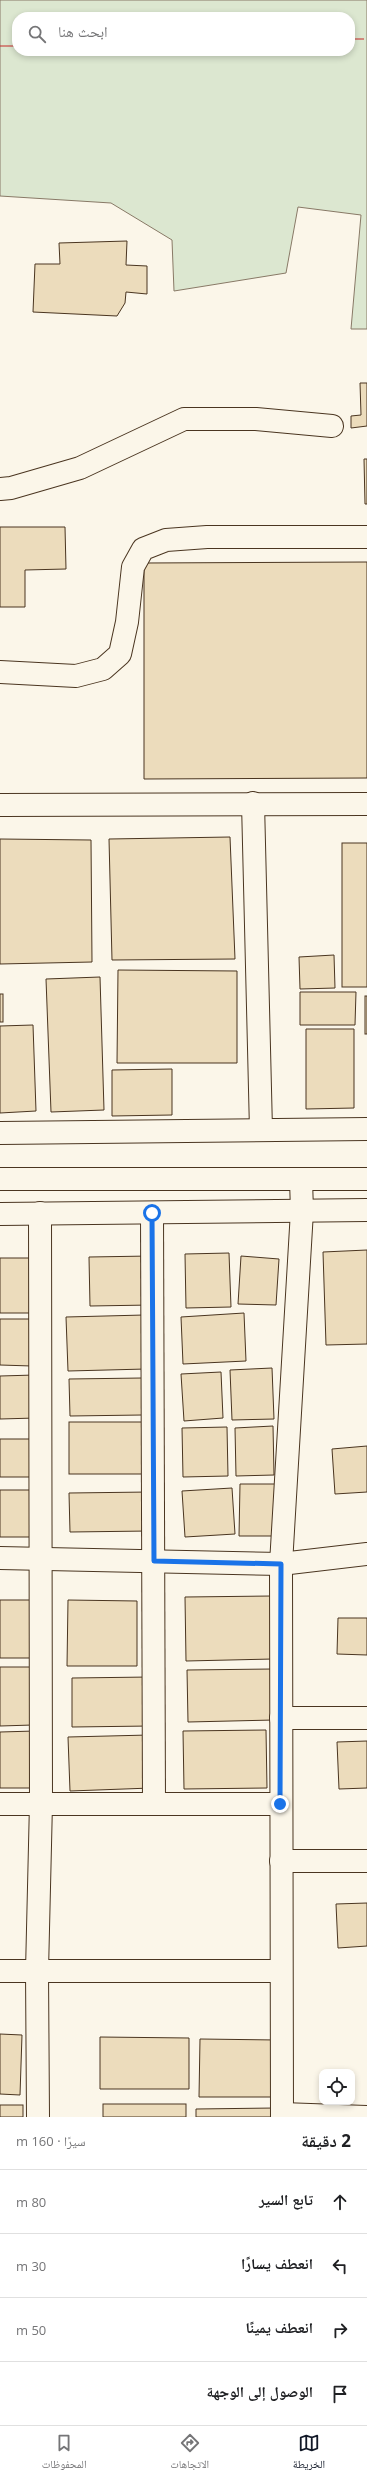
<!DOCTYPE html>
<html lang="ar">
<head>
<meta charset="utf-8">
<style>
	:root { --surface:#fff; --page:#f2f2f2; --text:#202124; --muted:#757577; --line:#e0e0e0; --accent:#111827 }
	body { margin:0; font-family:"Open Sans","Noto Naskh Arabic",sans-serif; background:var(--page); color:var(--text); direction:rtl }
	.controls { position:absolute; right:12px; bottom:12px; display:grid; overflow:hidden; border-radius:8px; box-shadow:0 2px 6px #0003 }
	.controls button { width:36px; height:36px; display:grid; place-items:center; padding:0; border:0; border-bottom:1px solid var(--line); background:var(--surface); color:var(--text); font:20px sans-serif }
	.stop { position:absolute; width:12px; height:12px; margin:-9px; border:3px solid #1a73e8; border-radius:50%; background:#fff }
	.stop.end { background:#1a73e8; border-color:#fff; box-shadow:0 1px 4px #0008 }
	.list { margin:0; padding:0; list-style:none }
	h2 { display:flex; justify-content:space-between; align-items:center; height:52px; margin:0; padding:0 16px; font-size:17px }
	h2 small { font-size:13px; font-weight:400; color:var(--muted) }
	.list li { display:grid; grid-template-columns:26px 1fr auto; gap:12px; align-items:center; box-sizing:border-box; height:64px; padding:0 16px; border-top:1px solid var(--line) }
	.list b { display:block; font-size:15px; white-space:nowrap }
	.list em { font-size:13px; font-style:normal; color:var(--muted) }
	.icon { flex:none; width:22px; height:22px; fill:none; stroke:currentColor; stroke-width:2; stroke-linecap:round; stroke-linejoin:round }
	.map { position:relative; flex:none; width:367px; height:2117px; overflow:hidden; direction:ltr }
	.search { position:absolute; background:var(--surface); box-shadow:0 2px 6px #0003; left:12px; right:12px; top:12px; height:44px; display:flex; align-items:center; gap:10px; box-sizing:border-box; padding:0 14px; border-radius:16px; color:var(--muted); font-size:15px }
	.sheet { height:308px; background:var(--surface) }
	nav { display:flex; justify-content:space-around; align-items:center; box-sizing:border-box; height:56px; border-top:1px solid var(--line); background:var(--surface); font-size:11px; color:var(--muted) }
	nav a { display:grid; justify-items:center; gap:2px }
	nav .on { color:var(--accent) }
	.map>svg:first-child { display:block }
	.green { fill:#dce7d0; stroke:#887966; fill-rule:evenodd }
	.building { fill:#ecdcbc; stroke:#4a3520 }
	.lines { fill:none; stroke-linecap:round; stroke-linejoin:round }
	.minor-casing { stroke:#4a3520; stroke-width:24 }
	.major-casing { stroke:#4a3520; stroke-width:24 }
	.minor { stroke:#fbf6e9; stroke-width:22 }
	.major { stroke:#fbf6e9; stroke-width:22 }
	.power { stroke:#c62828; stroke-width:1; stroke-dasharray:14 3 2 3; stroke-linecap:butt }
	.route { stroke:#1a73e8; stroke-width:5 }
</style>
</head>
<body>
<div class="map">
<svg width="367" height="2117" viewBox="0 0 367 2117">
	<rect width="100%" height="100%" fill="#fbf6e9"/>
	<path class="green" d="M0 0H367V329H351L361 215 298 207 286 273 174 291 172 240 111 203 0 196ZM17 17H350V51H17Z"/>
	<g class="building">
		<polygon points="127,241 126,265 147,266 147,294 126,292 125,303 117,316 33,312 35,264 60,264 59,243"/>
		<polygon points="360,383 367,383 367,426 351,428 351,416 361,415"/>
		<polygon points="364,459 367,459 367,504 365,504"/>
		<polygon points="0,527 65,527 66,569 25,570 25,607 0,607"/>
		<polygon points="367,562 367,778 144,779 144,563"/>
		<polygon points="230,837 235,959 112,960 109,839"/>
		<polygon points="0,839 91,840 92,962 0,964"/>
		<rect x="342" y="843" width="25" height="144"/>
		<polygon points="334,955 335,988 300,989 299,957"/>
		<polygon points="118,970 237,971 237,1063 117,1063"/>
		<polygon points="100,977 104,1110 51,1112 46,979"/>
		<polygon points="300,992 356,992 355,1025 300,1025"/>
		<rect x="0" y="994" width="3" height="28"/>
		<rect x="365" y="996" width="2" height="38"/>
		<polygon points="33,1025 36,1111 0,1113 0,1026"/>
		<polygon points="306,1029 354,1029 354,1108 306,1109"/>
		<polygon points="172,1069 172,1115 112,1116 112,1070"/>
		<polygon points="367,1250 367,1344 326,1345 323,1252"/>
		<polygon points="229,1253 231,1307 186,1308 185,1254"/>
		<polygon points="150,1256 151,1305 90,1306 89,1257"/>
		<polygon points="241,1256 279,1259 276,1305 238,1304"/>
		<polygon points="0,1258 36,1258 35,1313 0,1313"/>
		<polygon points="244,1313 246,1361 183,1364 181,1317"/>
		<polygon points="144,1315 146,1369 68,1371 66,1317"/>
		<polygon points="0,1319 33,1319 32,1366 0,1365"/>
		<polygon points="272,1368 274,1419 232,1420 230,1370"/>
		<polygon points="221,1372 223,1418 184,1421 181,1374"/>
		<polygon points="35,1375 36,1418 0,1419 0,1376"/>
		<polygon points="142,1378 142,1415 70,1416 69,1379"/>
		<rect x="69" y="1422" width="76" height="52"/>
		<polygon points="273,1426 274,1475 236,1476 235,1428"/>
		<polygon points="227,1427 228,1476 183,1477 182,1428"/>
		<rect x="0" y="1439" width="35" height="38"/>
		<polygon points="367,1446 367,1492 335,1494 332,1449"/>
		<polygon points="240,1484 276,1484 276,1536 239,1536"/>
		<polygon points="232,1488 235,1534 185,1537 182,1491"/>
		<rect x="0" y="1490" width="31" height="47"/>
		<polygon points="149,1492 149,1531 70,1532 69,1493"/>
		<polygon points="272,1596 273,1659 186,1661 185,1597"/>
		<rect x="0" y="1600" width="34" height="58"/>
		<polygon points="68,1600 137,1601 137,1666 67,1666"/>
		<polygon points="338,1618 367,1618 367,1655 337,1654"/>
		<polygon points="0,1667 32,1667 33,1725 0,1726"/>
		<polygon points="273,1669 274,1720 188,1722 187,1670"/>
		<polygon points="150,1677 150,1726 72,1727 72,1678"/>
		<polygon points="266,1730 267,1788 184,1789 183,1731"/>
		<polygon points="35,1731 35,1788 0,1788 0,1732"/>
		<polygon points="149,1735 151,1788 70,1791 68,1737"/>
		<polygon points="367,1741 367,1788 339,1789 337,1742"/>
		<polygon points="367,1903 367,1946 338,1948 336,1904"/>
		<polygon points="0,2034 22,2035 20,2095 0,2094"/>
		<polygon points="100,2037 189,2038 189,2089 100,2089"/>
		<polygon points="200,2039 277,2040 277,2097 199,2097"/>
		<rect x="103" y="2104" width="83" height="13"/>
		<rect x="0" y="2105" width="23" height="12"/>
		<polygon points="275,2108 275,2117 196,2117 196,2109"/>
	</g>
	<g class="lines">
		<defs>
			<g id="minor">
				<polyline points="0,489 11,488 80,468 184,419 256,419 332,426"/>
				<polyline points="0,672 76,676 103,669 120,654 127,622 133,567 143,549 166,540 207,537 367,537"/>
				<polyline points="253,803 261,1130"/>
				<polyline points="0,805 367,804"/>
				<polyline points="0,1133 367,1129"/>
				<polyline points="152,1213 154,1804"/>
				<polyline points="0,1558 281,1564 367,1554"/>
				<polyline points="281,1718 367,1718"/>
				<polyline points="0,1804 281,1804"/>
				<polyline points="281,1861 367,1861"/>
				<polyline points="0,1971 281,1971"/>
				<polyline points="282,2114 367,2117"/>
				<polyline points="38,2117 37,1971 41,1803 40,1213"/>
				<polyline points="282,2117 281,1564 302,1211 301,1180"/>
			</g>
			<g id="major">
				<polyline points="0,1179 367,1179"/>
				<polyline points="0,1214 367,1210"/>
			</g>
		</defs>
		<use href="#minor" class="minor-casing"/>
		<use href="#major" class="major-casing"/>
		<use href="#minor" class="minor"/>
		<use href="#major" class="major"/>
		<g class="power">
			<polyline points="350,39 367,39"/>
			<polyline points="0,46 17,46"/>
		</g>
	</g>
	<g class="lines">
		<polyline class="route" points="152,1213 154,1561 281,1564 280,1804"/>
	</g>
</svg>
<div class="controls">
<button><svg class="icon" aria-label="locate" viewBox="0 0 24 24"><circle cx="12" cy="12" r="6"/><path d="M12 2v4M12 18v4M2 12h4M18 12h4"/></svg></button>
</div>
<div class="stop" style="left:152px;top:1213px"></div>
<div class="stop end" style="left:280px;top:1804px"></div>
<div class="search"><svg class="icon" aria-label="search" viewBox="0 0 24 24"><circle cx="10" cy="10" r="6"/><path d="M15 15l6 6"/></svg>ابحث هنا</div>
</div>
<section class="sheet">
<h2>2 دقيقة<small>سيرًا · 160 m</small></h2>
<ul class="list">
<li><svg class="icon" aria-label="ahead" viewBox="0 0 24 24"><path d="M12 20V5M6 11l6-6 6 6"/></svg><div><b>تابع السير</b></div><em>80 m</em></li>
<li><svg class="icon" aria-label="left" viewBox="0 0 24 24"><path d="M17 20v-9H6M10 6l-5 5 5 5"/></svg><div><b>انعطف يسارًا</b></div><em>30 m</em></li>
<li><svg class="icon" aria-label="right" viewBox="0 0 24 24"><path d="M7 20v-9h11M14 6l5 5-5 5"/></svg><div><b>انعطف يمينًا</b></div><em>50 m</em></li>
<li><svg class="icon" aria-label="arrive" viewBox="0 0 24 24"><path d="M6 21V4h12l-3 4 3 4H6"/></svg><div><b>الوصول إلى الوجهة</b></div></li>
</ul>
</section>
<nav>
<a class="on"><svg class="icon" aria-label="map" viewBox="0 0 24 24"><path d="M3 6l6-2 6 2 6-2v14l-6 2-6-2-6 2zM9 4v14M15 6v14"/></svg>الخريطة</a>
<a><svg class="icon" aria-label="directions" viewBox="0 0 24 24"><path d="M12 3l9 9-9 9-9-9zM9 14v-3h6M13 9l2 2-2 2"/></svg>الاتجاهات</a>
<a><svg class="icon" aria-label="saved" viewBox="0 0 24 24"><path d="M7 4h10v16l-5-4-5 4z"/></svg>المحفوظات</a>
</nav>
</body>
</html>
